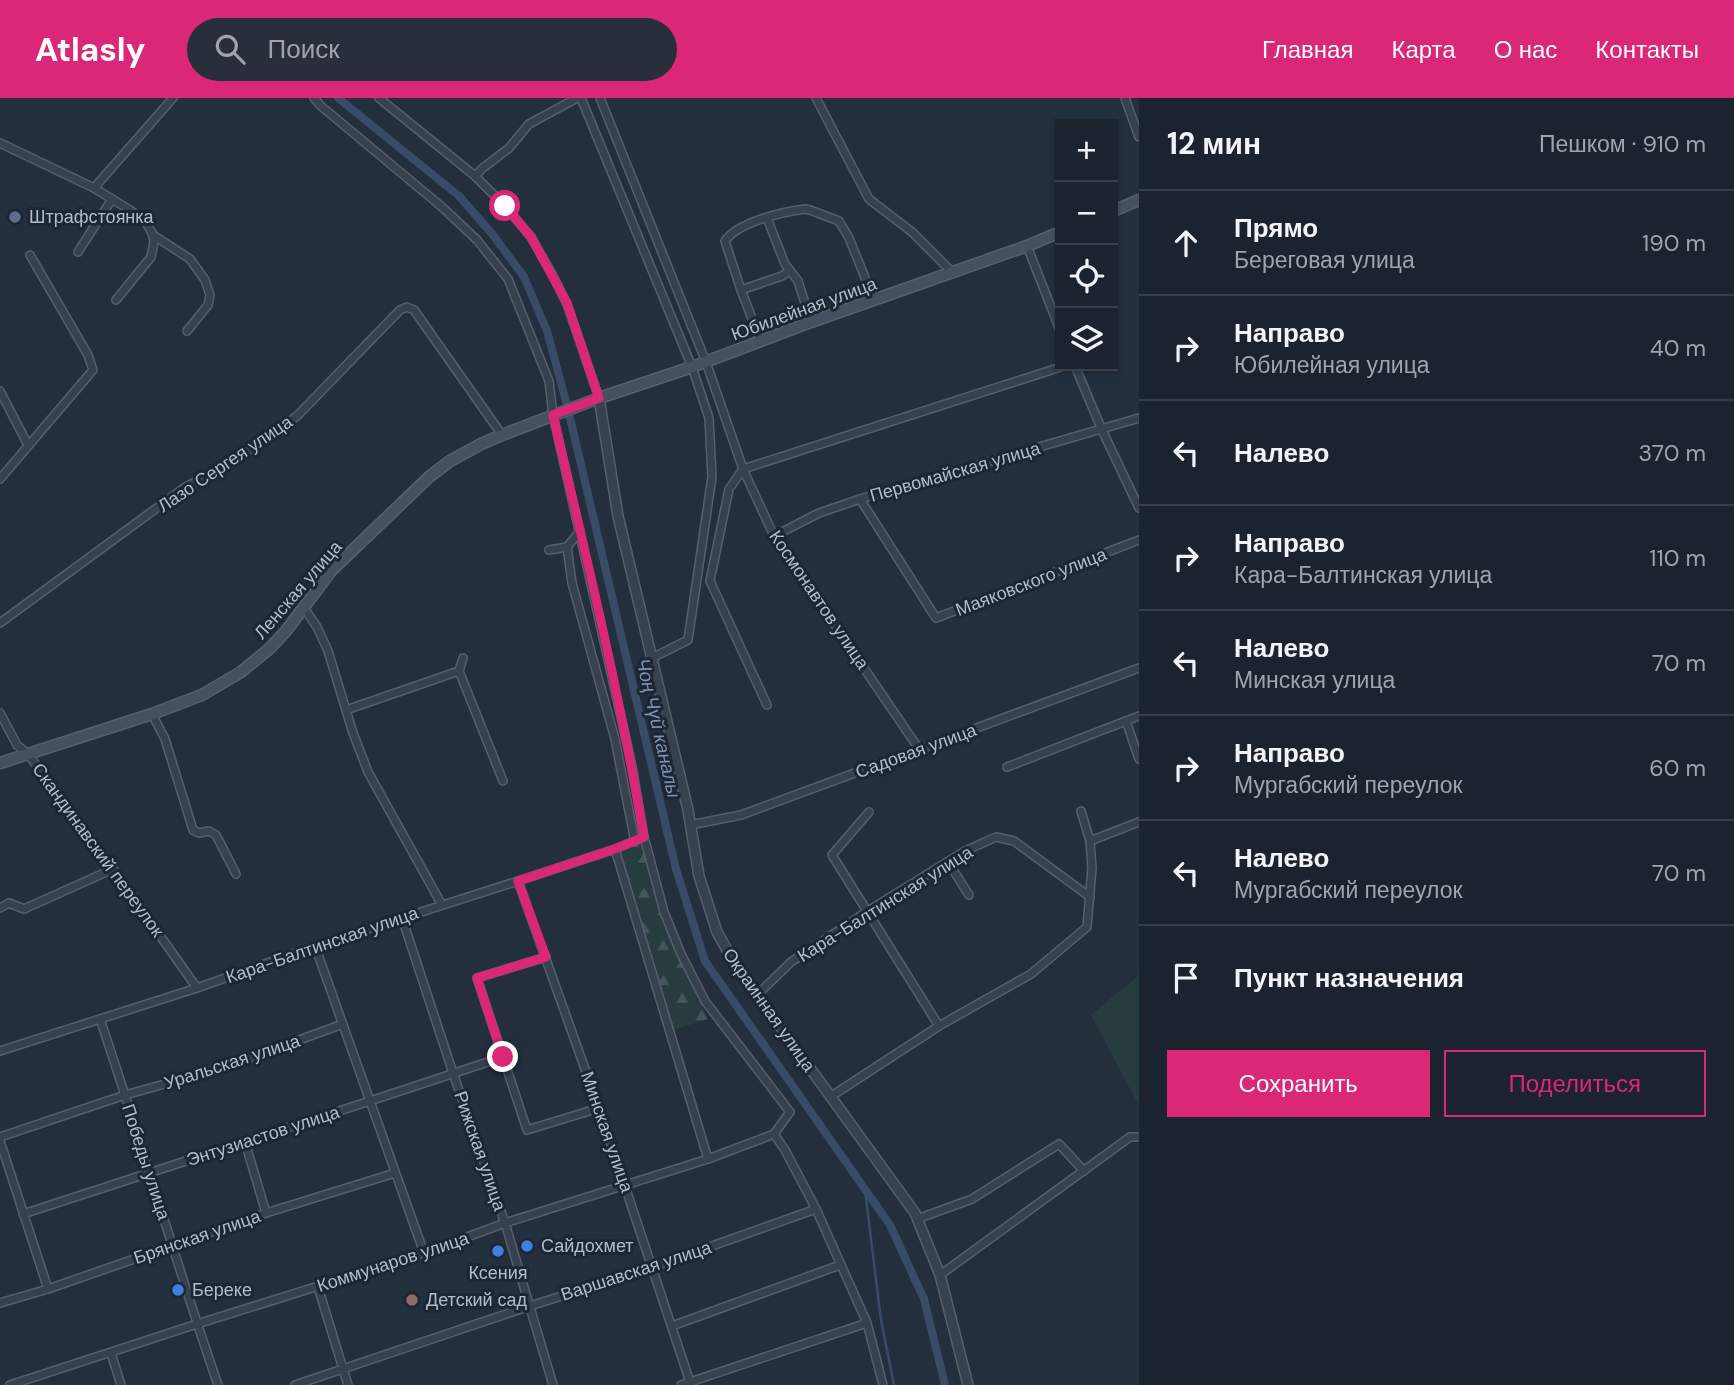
<!DOCTYPE html>
<html lang="ru">
<head>
<meta charset="utf-8">
<style>
	:root { --surface:#1b232e; --page:#282f3a; --text:#f1f3f6; --muted:#a0a4aa; --line:#39404a; --accent:#db2777 }
	body { margin:0; font-family:"DM Sans",sans-serif; background:var(--page); color:var(--text) }
	.controls { position:absolute; right:21px; top:21px; display:grid; overflow:hidden; border-radius:0px; box-shadow:0 2px 5px #0004 }
	.controls button { width:63px; height:63px; display:grid; place-items:center; padding:0; border:0; border-bottom:2px solid var(--line); background:var(--surface); color:var(--text); font:35px sans-serif }
	.stop { position:absolute; width:21px; height:21px; margin:-16px; border:5px solid #db2777; border-radius:50%; background:#fff }
	.stop.end { background:#db2777; border-color:#fff; box-shadow:0 2px 7px #0008 }
	.list { margin:0; padding:0; list-style:none }
	h2 { display:flex; justify-content:space-between; align-items:center; height:91px; margin:0; padding:0 28px; font-size:30px }
	h2 small { font-size:23px; font-weight:400; color:var(--muted) }
	.list li { display:grid; grid-template-columns:46px 1fr auto; gap:21px; align-items:center; box-sizing:border-box; height:105px; padding:0 28px; border-top:2px solid var(--line) }
	.list b { display:block; font-size:26px; white-space:nowrap }
	.list p { margin:0; font-size:23px; white-space:nowrap; color:var(--muted) }
	.list em { font-size:23px; font-style:normal; color:var(--muted) }
	.actions { display:flex; gap:14px; padding:21px 28px }
	.actions a { flex:1; padding:16px 0; border:2px solid var(--accent); border-radius:0px; text-align:center; font-size:24px; color:var(--accent) }
	.actions .main { background:var(--accent); color:#fff }
	.icon { flex:none; width:38px; height:38px; fill:none; stroke:currentColor; stroke-width:2; stroke-linecap:round; stroke-linejoin:round }
	.map { position:relative; flex:none; width:1139px; height:1287px; overflow:hidden }
	header { display:flex; align-items:center; gap:42px; box-sizing:border-box; height:98px; padding:0 35px; background:var(--accent); color:#fff }
	header strong { font-size:33px }
	nav { display:flex; gap:38px; margin-inline-start:auto; font-size:24px }
	.search { width:490px; height:63px; background:var(--page); display:flex; align-items:center; gap:18px; box-sizing:border-box; padding:0 24px; border-radius:38px; color:var(--muted); font-size:26px }
	main { display:flex }
	aside { flex:1; background:var(--surface) }
	.map>svg:first-child { display:block }
	.green { fill:#263c3f }
	.forest { fill:url(#forest-firs) }
	.lines { fill:none; stroke-linecap:round; stroke-linejoin:round }
	.stream { stroke:#394c67; stroke-width:2.5 }
	.canal { stroke:#394c67; stroke-width:8 }
	.minor-casing { stroke:#565f6c; stroke-width:10 }
	.tertiary-casing { stroke:#565f6c; stroke-width:12 }
	.secondary-casing { stroke:#565f6c; stroke-width:13 }
	.minor { stroke:#38414e; stroke-width:7 }
	.tertiary { stroke:#38414e; stroke-width:9 }
	.secondary { stroke:#465061; stroke-width:10 }
	.route { stroke:#db2777; stroke-width:9 }
	.service-dot { fill:#5c6f8a; stroke:#1d2633; stroke-width:2.5 }
	.shop-dot { fill:#3f7fe0; stroke:#1d2633; stroke-width:2.5 }
	.education-dot { fill:#8d6e63; stroke:#1d2633; stroke-width:2.5 }
	.labels { text-anchor:middle; stroke-width:6; stroke-linejoin:round; paint-order:stroke }
	.poi-label { font-size:18px; fill:#b4bcc9; stroke:#1d2633; text-anchor:start }
	.street-label { font-size:18px; fill:#b4bcc9; stroke:#1d2633 }
	.water-label { font-size:19px; font-style:italic; fill:#7c92b1; stroke:#1d2633 }
</style>
</head>
<body>
<header>
<strong>Atlasly</strong>
<div class="search"><svg class="icon" aria-label="search" viewBox="0 0 24 24"><circle cx="10" cy="10" r="6"/><path d="M15 15l6 6"/></svg>Поиск</div>
<nav><a>Главная</a><a>Карта</a><a>О нас</a><a>Контакты</a></nav>
</header>
<main>
<div class="map">
<svg width="1139" height="1287" viewBox="0 0 1139 1287">
	<defs>
		<pattern id="forest-firs" width="22" height="20" patternUnits="userSpaceOnUse" patternTransform="scale(1.75)"><rect width="22" height="20" fill="#263c3f"/><path d="M5 1l3.5 6h-7zM16 11l3.5 6h-7z" fill="#435659"/></pattern>
	</defs>
	<rect width="100%" height="100%" fill="#242f3e"/>
	<polygon class="green" points="1139,877 1139,1006 1138,1006 1091,917"/>
	<polygon class="forest" points="641,746 660,816 678,860 708,921 673,932 620,754"/>
	<g class="lines">
		<polyline class="stream" points="865,1092 881,1222 894,1287"/>
		<polyline class="canal" points="338,0 459,98 493,137 524,179 547,233 567,307 676,771 705,863 890,1127 924,1201 945,1287"/>
		<defs>
			<g id="minor">
				<polyline points="314,0 321,8 442,109 477,142 508,181 549,283 553,317 632,668 644,739 664,814 681,856 705,903 790,1014 774,1036"/>
				<polyline points="379,0 475,78 483,70 509,50 529,26 577,0"/>
				<polyline points="581,0 692,269 709,320 712,379 688,542 652,560"/>
				<polyline points="600,0 706,264 743,371 774,438 919,651"/>
				<polyline points="816,0 869,101 912,134 953,175"/>
				<polyline points="1125,0 1139,39"/>
				<polyline points="0,45 94,90 130,112 147,126 153,137 154,144 151,159 116,202"/>
				<polyline points="475,78 505,108 531,139 553,178 567,206 599,300"/>
				<polyline points="94,90 173,0"/>
				<polyline points="767,120 785,166 798,183 811,224"/>
				<polyline points="153,137 190,161 205,182 210,197 208,207 187,233"/>
				<polyline points="1027,148 1060,232"/>
				<polyline points="78,154 112,101"/>
				<polyline points="741,192 782,178 789,173"/>
				<path d="M761 244 741 192 725 143C738 124 782 114 805 111L810 112 839 123 849 140 874 202"/>
				<polyline points="1075,268 1102,332 1139,410"/>
				<polyline points="0,293 28,347"/>
				<polyline points="0,381 93,272 88,257 30,157"/>
				<polyline points="860,401 936,520 1139,442"/>
				<polyline points="774,438 819,415 860,401 1139,320"/>
				<polyline points="567,449 572,485 615,641 635,744"/>
				<polyline points="549,452 567,449 580,433"/>
				<polyline points="304,510 317,529 328,553 353,635 368,674 442,807"/>
				<polyline points="0,525 184,390 237,361 297,318 400,212 407,209 414,212 502,337"/>
				<polyline points="463,560 459,573 503,683"/>
				<polyline points="767,607 710,483 729,391 743,371 1064,268"/>
				<polyline points="346,612 459,573"/>
				<polyline points="0,615 17,647 28,656 113,771 197,890"/>
				<polyline points="152,616 165,641 193,732 199,735 209,733 216,737 236,776"/>
				<polyline points="1126,623 1139,661"/>
				<polyline points="1007,669 1139,618"/>
				<polyline points="869,714 832,757 939,928"/>
				<polyline points="690,727 741,717 1139,570"/>
				<polyline points="1090,743 1139,724"/>
				<polyline points="615,751 708,1061"/>
				<polyline points="948,764 969,797"/>
				<polyline points="518,783 599,1010 691,1287"/>
				<polyline points="0,810 9,805 24,811 113,771"/>
				<polyline points="402,820 453,975 505,1125 553,1287"/>
				<polyline points="315,848 424,1155"/>
				<polyline points="546,859 477,880 527,1032 599,1010"/>
				<polyline points="757,897 791,864 868,813 965,753 996,739 1014,743 1090,799"/>
				<path d="M100 921C141 1042 176 1166 218 1287"/>
				<polyline points="0,953 197,890 315,848 518,783 615,751 644,739"/>
				<polyline points="830,999 939,928 1031,876 1087,829 1092,770 1090,743 1081,713"/>
				<polyline points="774,1036 785,1052 816,1111 867,1225 883,1287"/>
				<polyline points="0,1039 125,997 222,970 343,926"/>
				<polyline points="0,1043 48,1191"/>
				<polyline points="245,1044 266,1115"/>
				<polyline points="23,1116 370,1003 503,959"/>
				<polyline points="917,1121 972,1101 1059,1046 1084,1073"/>
				<polyline points="940,1177 1130,1039 1139,1039"/>
				<polyline points="318,1189 348,1287"/>
				<polyline points="0,1205 48,1191 266,1115 395,1075"/>
				<polyline points="672,1228 840,1167"/>
				<polyline points="111,1255 121,1287"/>
				<polyline points="10,1287 197,1226 424,1155 505,1125 708,1061 774,1036"/>
				<polyline points="295,1287 530,1208 653,1169 816,1111"/>
				<polyline points="681,1287 867,1225"/>
			</g>
			<polyline id="tertiary" points="599,300 618,418 688,712 699,778 717,834 736,868 915,1115 940,1177 968,1287"/>
			<g id="secondary">
				<polyline points="1113,113 1139,102"/>
				<polyline points="0,665 152,616 202,597 241,574 269,551 286,533 331,473 429,379 450,363 481,346 502,337 599,300 692,269 811,224 1027,148 1060,134"/>
			</g>
		</defs>
		<use href="#minor" class="minor-casing"/>
		<use href="#tertiary" class="tertiary-casing"/>
		<use href="#secondary" class="secondary-casing"/>
		<use href="#minor" class="minor"/>
		<use href="#tertiary" class="tertiary"/>
		<use href="#secondary" class="secondary"/>
	</g>
	<g class="lines">
		<path class="route" d="M503 959 477 880 546 859 518 783 615 751 644 739C620 597 586 457 553 317L599 300 567 205 531 139 505 108"/>
	</g>
	<circle class="service-dot" cx="15" cy="119" r="7"/>
	<g class="shop-dot">
		<circle cx="527" cy="1148" r="7"/>
		<circle cx="498" cy="1153" r="7"/>
		<circle cx="178" cy="1192" r="7"/>
	</g>
	<circle class="education-dot" cx="412" cy="1202" r="7"/>
	<g class="labels">
		<g class="poi-label">
			<text x="29" y="125">Штрафстоянка</text>
			<text x="541" y="1154">Сайдохмет</text>
			<text x="498" y="1181" text-anchor="middle">Ксения</text>
			<text x="192" y="1198">Береке</text>
			<text x="426" y="1208">Детский сад</text>
		</g>
		<g class="street-label">
			<text transform="translate(804 211) rotate(-20)" y="6">Юбилейная улица</text>
			<text transform="translate(225 366) rotate(-34)" y="6">Лазо Сергея улица</text>
			<text transform="translate(955 374) rotate(-16)" y="6">Первомайская улица</text>
			<text transform="translate(1031 484) rotate(-21)" y="6">Маяковского улица</text>
			<text transform="translate(298 492) rotate(-49)" y="6">Ленская улица</text>
			<text transform="translate(819 502) rotate(56)" y="6">Космонавтов улица</text>
			<text transform="translate(916 653) rotate(-20)" y="6">Садовая улица</text>
			<text transform="translate(98 752) rotate(54)" y="6">Скандинавский переулок</text>
			<text transform="translate(885 806) rotate(-32)" y="6">Кара-Балтинская улица</text>
			<text transform="translate(322 847) rotate(-19)" y="6">Кара-Балтинская улица</text>
			<text transform="translate(769 912) rotate(55)" y="6">Окраинная улица</text>
			<text transform="translate(232 964) rotate(-18)" y="6">Уральская улица</text>
			<text transform="translate(607 1034) rotate(71)" y="6">Минская улица</text>
			<text transform="translate(263 1038) rotate(-18)" y="6">Энтузиастов улица</text>
			<text transform="translate(480 1053) rotate(71)" y="6">Рижская улица</text>
			<text transform="translate(146 1064) rotate(72)" y="6">Победы улица</text>
			<text transform="translate(197 1139) rotate(-19)" y="6">Брянская улица</text>
			<text transform="translate(393 1164) rotate(-18)" y="6">Коммунаров улица</text>
			<text transform="translate(636 1173) rotate(-18)" y="6">Варшавская улица</text>
		</g>
		<g class="water-label">
			<text transform="translate(659 630) rotate(77)" y="7">Чоң Чүй каналы</text>
		</g>
	</g>
</svg>
<div class="controls">
<button>+</button>
<button>−</button>
<button><svg class="icon" aria-label="locate" viewBox="0 0 24 24"><circle cx="12" cy="12" r="6"/><path d="M12 2v4M12 18v4M2 12h4M18 12h4"/></svg></button>
<button><svg class="icon" aria-label="layers" viewBox="0 0 24 24"><path d="M12 4l9 5-9 5-9-5zM3 14l9 5 9-5"/></svg></button>
</div>
<div class="stop" style="left:505px;top:108px"></div>
<div class="stop end" style="left:503px;top:959px"></div>
</div>
<aside>
<h2>12 мин<small>Пешком · 910 m</small></h2>
<ul class="list">
<li><svg class="icon" aria-label="ahead" viewBox="0 0 24 24"><path d="M12 20V5M6 11l6-6 6 6"/></svg><div><b>Прямо</b><p>Береговая улица</p></div><em>190 m</em></li>
<li><svg class="icon" aria-label="right" viewBox="0 0 24 24"><path d="M7 20v-9h11M14 6l5 5-5 5"/></svg><div><b>Направо</b><p>Юбилейная улица</p></div><em>40 m</em></li>
<li><svg class="icon" aria-label="left" viewBox="0 0 24 24"><path d="M17 20v-9H6M10 6l-5 5 5 5"/></svg><div><b>Налево</b></div><em>370 m</em></li>
<li><svg class="icon" aria-label="right" viewBox="0 0 24 24"><path d="M7 20v-9h11M14 6l5 5-5 5"/></svg><div><b>Направо</b><p>Кара-Балтинская улица</p></div><em>110 m</em></li>
<li><svg class="icon" aria-label="left" viewBox="0 0 24 24"><path d="M17 20v-9H6M10 6l-5 5 5 5"/></svg><div><b>Налево</b><p>Минская улица</p></div><em>70 m</em></li>
<li><svg class="icon" aria-label="right" viewBox="0 0 24 24"><path d="M7 20v-9h11M14 6l5 5-5 5"/></svg><div><b>Направо</b><p>Мургабский переулок</p></div><em>60 m</em></li>
<li><svg class="icon" aria-label="left" viewBox="0 0 24 24"><path d="M17 20v-9H6M10 6l-5 5 5 5"/></svg><div><b>Налево</b><p>Мургабский переулок</p></div><em>70 m</em></li>
<li><svg class="icon" aria-label="arrive" viewBox="0 0 24 24"><path d="M6 21V4h12l-3 4 3 4H6"/></svg><div><b>Пункт назначения</b></div></li>
</ul>
<div class="actions"><a class="main">Сохранить</a><a>Поделиться</a></div>
</aside>
</main>
</body>
</html>
